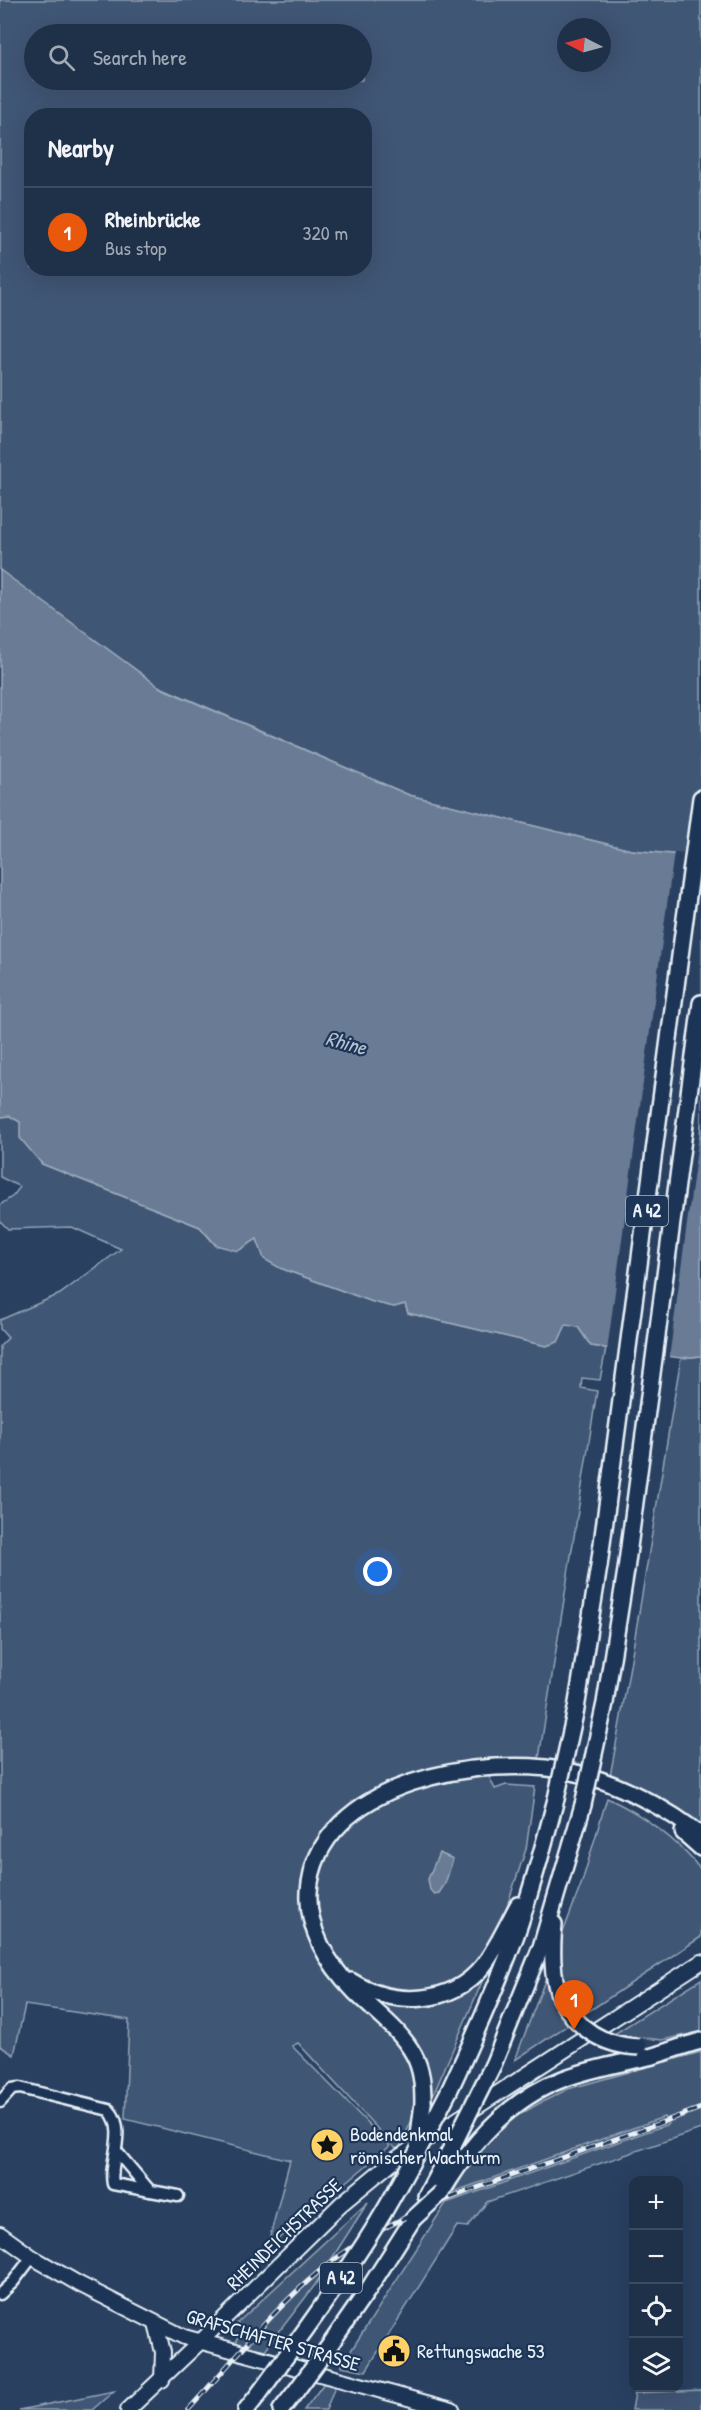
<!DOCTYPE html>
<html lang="en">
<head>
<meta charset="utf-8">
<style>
	:root { --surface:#1f3049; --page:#2c3c53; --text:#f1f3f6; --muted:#a1a9b4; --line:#3c4b61; --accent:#ea580c }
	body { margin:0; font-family:"Patrick Hand",sans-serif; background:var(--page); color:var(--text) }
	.controls { position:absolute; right:18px; bottom:18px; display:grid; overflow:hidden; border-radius:12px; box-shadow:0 6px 24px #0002 }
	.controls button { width:54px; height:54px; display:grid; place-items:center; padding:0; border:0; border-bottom:2px solid var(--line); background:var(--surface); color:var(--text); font:30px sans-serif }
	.compass { position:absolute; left:557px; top:18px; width:54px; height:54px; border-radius:50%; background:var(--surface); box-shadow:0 6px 24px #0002; rotate:276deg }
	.you { position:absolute; left:378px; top:1572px; width:21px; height:21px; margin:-15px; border:4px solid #fff; border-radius:50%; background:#1a73e8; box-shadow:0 0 0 9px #1a73e833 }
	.badge { display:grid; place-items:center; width:39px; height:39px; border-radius:50%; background:var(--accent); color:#fff; font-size:20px; font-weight:700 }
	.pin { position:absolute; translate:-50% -50px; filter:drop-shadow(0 2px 3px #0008) }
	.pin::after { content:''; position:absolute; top:32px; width:21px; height:18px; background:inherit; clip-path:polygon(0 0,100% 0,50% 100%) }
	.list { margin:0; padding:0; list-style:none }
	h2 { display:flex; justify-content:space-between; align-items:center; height:78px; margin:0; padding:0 24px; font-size:26px }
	h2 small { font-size:20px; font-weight:400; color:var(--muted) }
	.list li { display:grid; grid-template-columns:39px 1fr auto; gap:18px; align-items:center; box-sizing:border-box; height:90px; padding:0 24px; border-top:2px solid var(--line) }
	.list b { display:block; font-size:22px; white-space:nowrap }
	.list p { margin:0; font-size:20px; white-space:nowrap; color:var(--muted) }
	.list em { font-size:20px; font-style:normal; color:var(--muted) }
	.icon { flex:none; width:33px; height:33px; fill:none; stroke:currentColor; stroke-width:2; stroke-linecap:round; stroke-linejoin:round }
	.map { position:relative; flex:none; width:701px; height:2410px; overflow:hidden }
	.search { position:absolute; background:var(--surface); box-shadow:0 6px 24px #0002; left:24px; top:24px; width:348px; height:66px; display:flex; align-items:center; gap:15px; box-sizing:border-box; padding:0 21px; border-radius:33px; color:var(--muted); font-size:22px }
	.panel { position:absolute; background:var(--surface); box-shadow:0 6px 24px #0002; left:24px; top:108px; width:348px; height:168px; border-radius:24px }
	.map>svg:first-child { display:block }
	.green { fill:#415774; stroke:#94a4b6; stroke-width:1.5; fill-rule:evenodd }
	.water { fill:#6b7c95; stroke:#9dabbd; stroke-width:1.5 }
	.pier { fill:#294061 }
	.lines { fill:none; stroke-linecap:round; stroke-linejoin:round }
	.minor-casing { stroke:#e8f1f8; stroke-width:15 }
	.major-casing { stroke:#e8f1f8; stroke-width:18 }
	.highway-casing { stroke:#e8f1f8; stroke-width:20 }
	.minor { stroke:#1d3557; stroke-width:10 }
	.major { stroke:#1d3557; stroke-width:14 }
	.highway { stroke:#1d3557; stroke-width:15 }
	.rail-casing { stroke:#e8f1f8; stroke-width:5 }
	.rail { stroke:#1d3557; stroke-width:3; stroke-dasharray:9; stroke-linecap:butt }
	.highway-bridge-casing { stroke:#e8f1f8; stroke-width:20; stroke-linecap:butt }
	.highway-bridge { stroke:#1d3557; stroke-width:15 }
	.labels { text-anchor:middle; stroke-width:4.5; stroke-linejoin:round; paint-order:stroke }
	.shield { fill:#1d3557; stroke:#abb9c8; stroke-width:1.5 }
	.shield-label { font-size:18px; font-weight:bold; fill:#e8f1f8 }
	.poi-label { font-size:20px; fill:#e8f1f8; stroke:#1d3557; text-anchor:start }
	.street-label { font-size:20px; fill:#e8f1f8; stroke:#1d3557 }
	.water-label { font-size:21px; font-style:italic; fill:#b6c2d0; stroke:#1d3557 }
</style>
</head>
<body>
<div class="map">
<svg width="701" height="2410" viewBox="0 0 701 2410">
	<rect width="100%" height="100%" fill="#294061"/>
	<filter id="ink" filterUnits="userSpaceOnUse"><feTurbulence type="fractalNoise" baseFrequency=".0167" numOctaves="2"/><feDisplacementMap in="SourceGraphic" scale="12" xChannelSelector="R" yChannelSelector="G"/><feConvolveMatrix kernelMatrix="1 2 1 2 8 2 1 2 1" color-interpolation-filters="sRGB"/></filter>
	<g filter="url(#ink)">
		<g class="green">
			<path d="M0 0H701V857L631 850 409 795 158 686 0 572ZM566 27H602V63H566ZM34 34H362V80H34ZM32 116H364V268H32Z"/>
			<polygon points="10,1116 20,1122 42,1164 200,1227 216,1246 257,1238 260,1247 280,1268 373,1302 394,1307 405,1304 408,1313 546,1346 558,1342 566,1324 578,1327 591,1346 606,1348 600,1380 582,1378 581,1388 597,1391 539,1758 489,1758 488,1774 495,1789 506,1785 535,1787 526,1849 498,1933 478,1963 485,1975 431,2100 415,2113 398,2151 298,2043 292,2046 390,2146 267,2248 290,2160 125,2119 129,2020 25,2005 14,2055 0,2046 0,1346 8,1338 0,1329 0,1320 60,1294 121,1249 72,1227 8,1229 0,1221 0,1205 13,1196 20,1187 0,1177 0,1117"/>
			<path d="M701 1356V1831L610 1776C637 1637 657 1497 681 1358Z"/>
			<path d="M607 1798C642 1814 677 1839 701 1870V1937L515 2060 582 1882Z"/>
			<polygon points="701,1979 701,2032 662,2040 614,2034"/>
			<polygon points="701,2052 701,2129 487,2202 468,2227 457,2226 366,2371 341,2366 446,2203 669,2124 664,2117 453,2192 470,2163 491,2139 512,2119 538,2104 568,2089"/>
			<polygon points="368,2202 315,2285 265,2350 242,2345 236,2342 243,2330 237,2323"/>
			<polygon points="324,2383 335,2386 326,2410 304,2410"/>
			<polygon points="701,2390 701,2410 632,2410 635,2393"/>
			<polygon points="114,2391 92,2410 19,2410"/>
		</g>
		<g class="water">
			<polygon points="0,570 161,688 409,795 631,850 701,857 701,1356 681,1358 591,1346 578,1327 566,1325 558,1342 546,1346 408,1313 405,1304 394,1307 373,1302 280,1268 264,1259 257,1239 238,1251 216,1245 200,1227 42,1164 20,1138 20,1122 10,1116 0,1117"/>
			<polygon points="439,1853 453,1859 445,1884 439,1893 434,1894 430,1890 428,1879"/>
		</g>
		<polygon class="pier" points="674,852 701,854 701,1119 669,1359 607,1351"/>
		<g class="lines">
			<defs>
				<g id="minor">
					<path d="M0 2102 12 2089 20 2088 109 2110C128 2130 108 2164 113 2184L178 2196"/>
					<polyline points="117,2152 150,2191"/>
					<polyline points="0,2294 13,2282 32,2257"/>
				</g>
				<g id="major">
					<polyline points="0,2234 32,2257 79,2284 184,2337 452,2410"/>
					<polyline points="156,2324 163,2352 162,2380"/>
					<polyline points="128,2410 200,2342 341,2204 393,2161 701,1962"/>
				</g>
				<g id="highway">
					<polyline points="599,1566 701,798"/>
					<polyline points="626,1570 701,1003"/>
					<polyline points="683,1832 701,1848"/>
					<path d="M554 1924C552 1948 551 1974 560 1998"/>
					<path d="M351 1981C392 2007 451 2006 483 1966 497 1948 507 1925 518 1905"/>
					<polyline points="493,2065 541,1947 583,1805"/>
					<path d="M449 2091C473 2040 496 1988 516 1935 532 1890 544 1844 556 1799"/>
					<path d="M423 2103C423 2086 422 2070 414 2055 400 2029 375 2012 355 1992 329 1965 307 1931 309 1892 316 1780 486 1753 572 1772 612 1780 670 1809 701 1836"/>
					<path d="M441 2193C470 2144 509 2099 563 2079 592 2068 623 2063 653 2056 669 2051 685 2045 701 2041"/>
					<polyline points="426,2196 454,2143"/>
					<polyline points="327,2349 368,2290 413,2219"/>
					<polyline points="246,2410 258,2395"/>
					<polyline points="281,2410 296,2391"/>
				</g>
			</defs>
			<use href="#minor" class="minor-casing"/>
			<use href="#major" class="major-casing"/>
			<use href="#highway" class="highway-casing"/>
			<use href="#minor" class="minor"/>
			<use href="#major" class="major"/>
			<use href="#highway" class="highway"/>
			<defs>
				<path id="rail" d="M188 2410C237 2357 288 2289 348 2250 404 2212 467 2191 530 2169 587 2149 644 2129 701 2108"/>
			</defs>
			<use href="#rail" class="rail-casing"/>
			<use href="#rail" class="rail"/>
			<defs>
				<g id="highway-bridge">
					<polyline points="556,1799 576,1709 599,1566"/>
					<polyline points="583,1805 605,1703 626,1570"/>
					<path d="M560 1998C577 2029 604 2046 639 2047"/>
					<polyline points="454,2143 493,2065"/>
					<polyline points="418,2144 423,2103"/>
					<polyline points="413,2219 441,2193"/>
					<polyline points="296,2391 327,2349"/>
					<path d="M258 2395C299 2339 340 2283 376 2225 403 2181 426 2136 449 2091"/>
				</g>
			</defs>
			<use href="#highway-bridge" class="highway-bridge-casing"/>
			<use href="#highway-bridge" class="highway-bridge"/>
		</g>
	</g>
	<defs>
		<symbol id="sight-disc" viewBox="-11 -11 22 22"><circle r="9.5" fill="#ffd166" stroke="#1d3557"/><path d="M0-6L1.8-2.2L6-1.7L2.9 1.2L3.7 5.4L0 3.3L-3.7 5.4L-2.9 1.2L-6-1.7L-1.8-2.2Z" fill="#111"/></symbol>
		<symbol id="civic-disc" viewBox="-11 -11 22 22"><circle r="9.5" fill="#ffd166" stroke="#1d3557"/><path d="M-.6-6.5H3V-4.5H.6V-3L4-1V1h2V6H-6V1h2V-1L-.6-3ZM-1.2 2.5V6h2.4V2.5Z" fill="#111"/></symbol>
	</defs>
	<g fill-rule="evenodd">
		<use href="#sight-disc" x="308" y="2126" width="38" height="38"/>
		<use href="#civic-disc" x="375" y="2332" width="38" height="38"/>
	</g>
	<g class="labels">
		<g class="shield">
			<rect x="626" y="1196" width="42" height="30" rx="4.5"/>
			<rect x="320" y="2263" width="42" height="30" rx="4.5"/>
		</g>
		<g class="shield-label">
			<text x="647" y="1217">A 42</text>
			<text x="341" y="2284">A 42</text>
		</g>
		<g class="poi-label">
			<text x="350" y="2141">Bodendenkmal<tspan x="350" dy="23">römischer Wachturm</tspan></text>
			<text x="417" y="2358">Rettungswache 53</text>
		</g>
		<g class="street-label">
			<text transform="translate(284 2234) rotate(-44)" y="7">RHEINDEICHSTRASSE</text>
			<text transform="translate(273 2340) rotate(16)" y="7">GRAFSCHAFTER STRASSE</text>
		</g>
		<g class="water-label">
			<text transform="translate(346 1043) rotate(15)" y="7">Rhine</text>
		</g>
	</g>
</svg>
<div class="controls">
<button>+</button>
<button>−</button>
<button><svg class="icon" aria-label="locate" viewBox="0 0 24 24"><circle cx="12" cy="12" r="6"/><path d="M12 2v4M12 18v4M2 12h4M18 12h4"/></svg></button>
<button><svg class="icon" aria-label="layers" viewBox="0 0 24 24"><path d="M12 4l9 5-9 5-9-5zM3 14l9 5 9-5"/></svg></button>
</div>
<svg class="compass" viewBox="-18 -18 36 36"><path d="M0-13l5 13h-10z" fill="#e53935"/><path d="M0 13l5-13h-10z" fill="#a1a9b4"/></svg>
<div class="you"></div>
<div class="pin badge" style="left:574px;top:2030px">1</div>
<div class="search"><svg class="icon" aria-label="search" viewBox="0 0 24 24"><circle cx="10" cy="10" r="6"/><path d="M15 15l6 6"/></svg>Search here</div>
<section class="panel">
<h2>Nearby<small></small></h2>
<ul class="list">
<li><span class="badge">1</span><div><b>Rheinbrücke</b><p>Bus stop</p></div><em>320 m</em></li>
</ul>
</section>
</div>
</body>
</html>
